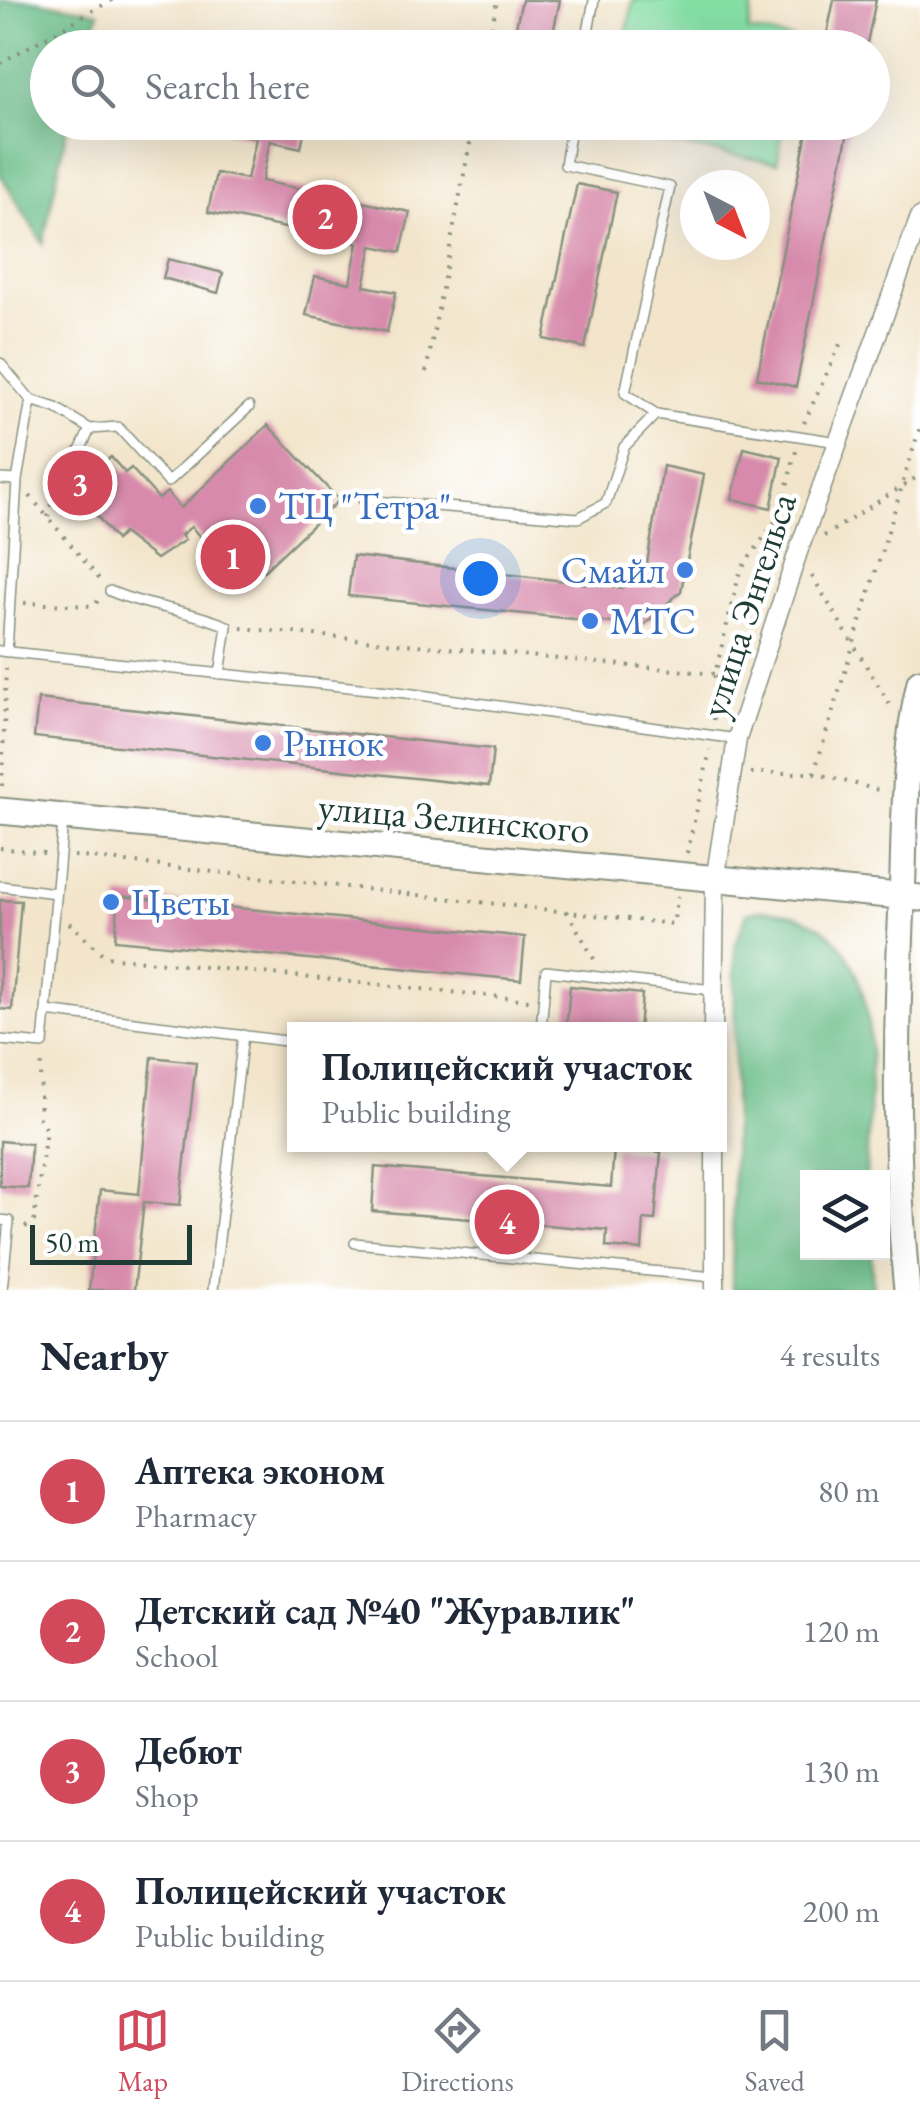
<!DOCTYPE html>
<html lang="en">
<head>
<meta charset="utf-8">
<style>
	:root { --surface:#fff; --page:#f2f2f3; --text:#1f2937; --muted:#747a83; --line:#e0e1e3; --accent:#d1495b }
	body { margin:0; font-family:"EB Garamond",serif; background:var(--page); color:var(--text) }
	.controls { position:absolute; right:30px; bottom:30px; display:grid; overflow:hidden; border-radius:0px; box-shadow:0 10px 40px #0002 }
	.controls button { width:90px; height:90px; display:grid; place-items:center; padding:0; border:0; border-bottom:2px solid var(--line); background:var(--surface); color:var(--text); font:50px sans-serif }
	.compass { position:absolute; left:680px; top:170px; width:90px; height:90px; border-radius:50%; background:var(--surface); box-shadow:0 10px 40px #0002; rotate:138deg }
	.scale { position:absolute; left:30px; bottom:25px; width:162px; box-sizing:border-box; padding-left:10px; border:5px solid #1f3d34; border-top:0; font-size:28px; line-height:35px; white-space:nowrap; color:#1f3d34; -webkit-text-stroke:8px #fff; paint-order:stroke }
	.you { position:absolute; left:480px; top:578px; width:35px; height:35px; margin:-25px; border:8px solid #fff; border-radius:50%; background:#1a73e8; box-shadow:0 0 0 15px #1a73e833 }
	.badge { display:grid; place-items:center; width:65px; height:65px; border-radius:50%; background:var(--accent); color:#fff; font-size:32px; font-weight:700 }
	.pin { position:absolute; translate:-50% -50%; border:5px solid #fff; box-shadow:0 2px 10px #0006 }
	.popup { position:absolute; left:287px; top:1022px; width:440px; height:130px; box-sizing:border-box; display:grid; place-content:center; border-radius:0px; background:var(--surface); filter:drop-shadow(0 2px 8px #0005); font-size:32px; white-space:nowrap; color:var(--muted) }
	.popup b { font-size:38px; color:var(--text) }
	.popup::after { content:''; position:absolute; left:50%; top:100%; margin-left:-20px; border:20px solid transparent; border-top-color:var(--surface) }
	.list { margin:0; padding:0; list-style:none }
	h2 { display:flex; justify-content:space-between; align-items:center; height:130px; margin:0; padding:0 40px; font-size:42px }
	h2 small { font-size:32px; font-weight:400; color:var(--muted) }
	.list li { display:grid; grid-template-columns:65px 1fr auto; gap:30px; align-items:center; box-sizing:border-box; height:140px; padding:0 40px; border-top:2px solid var(--line) }
	.list b { display:block; font-size:38px; white-space:nowrap }
	.list p { margin:0; font-size:32px; white-space:nowrap; color:var(--muted) }
	.list em { font-size:32px; font-style:normal; color:var(--muted) }
	.icon { flex:none; width:55px; height:55px; fill:none; stroke:currentColor; stroke-width:2; stroke-linecap:round; stroke-linejoin:round }
	.map { position:relative; flex:none; width:920px; height:1290px; overflow:hidden }
	.search { position:absolute; background:var(--surface); box-shadow:0 10px 40px #0002; left:30px; right:30px; top:30px; height:110px; display:flex; align-items:center; gap:25px; box-sizing:border-box; padding:0 35px; border-radius:55px; color:var(--muted); font-size:38px }
	.sheet { height:690px; background:var(--surface) }
	nav { display:flex; justify-content:space-around; align-items:center; box-sizing:border-box; height:140px; border-top:2px solid var(--line); background:var(--surface); font-size:28px; color:var(--muted) }
	nav a { display:grid; justify-items:center; gap:5px }
	nav .on { color:var(--accent) }
	.map>svg:first-child { display:block }
	.green { fill:#85dfa5; stroke:#528e6c; stroke-width:2.5 }
	.forest { fill:#6cbe8a; stroke:#467e5f; stroke-width:2.5 }
	.building { fill:#d78aab }
	.lines { fill:none; stroke-linecap:round; stroke-linejoin:round }
	.lane-casing { stroke:#889180; stroke-width:12 }
	.street-casing { stroke:#889180; stroke-width:21 }
	.secondary-casing { stroke:#889180; stroke-width:29 }
	.path { stroke:#889180; stroke-width:4; stroke-dasharray:2.5 8; stroke-linecap:butt }
	.lane { stroke:#fff; stroke-width:9 }
	.street { stroke:#fff; stroke-width:18 }
	.secondary { stroke:#fff; stroke-width:25 }
	.shop-dot { fill:#3f7fe0; stroke:#fff; stroke-width:4 }
	.labels { text-anchor:middle; stroke-width:9; stroke-linejoin:round; paint-order:stroke }
	.shop-label { font-size:38px; fill:#366cbe; stroke:#fff; text-anchor:start }
	.street-label { font-size:38px; fill:#1f3d34; stroke:#fff }
</style>
</head>
<body>
<div class="map">
<svg width="920" height="1290" viewBox="0 0 920 1290">
	<rect width="100%" height="100%" fill="#fff"/>
	<filter id="ink" filterUnits="userSpaceOnUse"><feTurbulence type="fractalNoise" baseFrequency=".01" numOctaves="2"/><feDisplacementMap in="SourceGraphic" scale="20" xChannelSelector="R" yChannelSelector="G"/><feConvolveMatrix kernelMatrix="1 2 1 2 8 2 1 2 1" color-interpolation-filters="sRGB"/></filter>
	<filter id="wash" filterUnits="userSpaceOnUse"><feTurbulence type="fractalNoise" baseFrequency=".0048" numOctaves="4" result="noise"/><feDisplacementMap in="SourceGraphic" scale="40" xChannelSelector="R" yChannelSelector="G"/><feGaussianBlur stdDeviation="2.25" result="paint"/><feColorMatrix in="noise" values="0 0 0 0 0 0 0 0 0 0 0 0 0 0 0 0 0 1.4 0 .05"/><feComposite in="paint" operator="in"/></filter>
	<g filter="url(#wash)">
		<rect width="100%" height="100%" fill="#f2e5cb"/>
		<g class="green">
			<polygon points="633,0 754,0 748,31 798,40 797,47 624,47"/>
			<polygon points="611,123 611,122 784,123 777,163 609,133"/>
		</g>
		<g class="forest">
			<polygon points="0,0 33,0 99,12 89,47 48,48 48,122 68,123 43,244 0,174"/>
			<path d="M758 910C901 912 868 1083 866 1177L808 1178V1252L871 1253 873 1290H732L735 946 747 913Z"/>
		</g>
		<g id="blocks">
			<g class="building">
				<polygon points="522,0 560,0 550,48 511,48"/>
				<polygon points="834,0 876,0 866,48 824,48"/>
				<polygon points="226,122 306,122 301,148 270,141 262,181 410,212 401,252 372,246 364,286 396,292 387,332 306,315 315,276 350,283 358,243 208,212 216,173 247,179 256,138 225,131"/>
				<polygon points="809,122 850,122 796,387 757,378"/>
				<polygon points="577,184 617,192 585,348 544,339"/>
				<polygon points="168,259 223,273 218,293 163,278"/>
				<polygon points="268,425 339,500 247,587 191,527 181,535 185,540 156,559 123,533 116,540 76,489 87,480 84,477 111,457 125,473 131,468 159,499 167,492 181,508"/>
				<polygon points="744,448 782,457 771,508 732,499"/>
				<polygon points="663,466 704,475 681,591 643,626 348,596 353,556 623,588 646,569"/>
				<polygon points="38,699 493,749 489,786 34,737"/>
				<polygon points="119,896 525,937 521,980 115,940"/>
				<polygon points="0,900 21,901 12,1010 0,1009"/>
				<polygon points="570,986 642,994 639,1030 566,1030"/>
				<polygon points="152,1057 196,1062 180,1205 144,1202 134,1290 89,1290 100,1190 139,1194"/>
				<polygon points="0,1141 31,1144 28,1188 0,1186"/>
				<polygon points="614,1148 661,1152 655,1220 644,1219 642,1250 606,1247 607,1230 372,1211 375,1167 611,1187"/>
			</g>
		</g>
	</g>
	<g filter="url(#ink)">
		<use href="#blocks" fill-opacity="0" stroke="#889180" stroke-width="2.5"/>
		<g class="lines">
			<defs>
				<g id="lane">
					<polyline points="585,48 594,0"/>
					<polyline points="572,122 565,165 670,187 625,393 656,414"/>
					<polyline points="0,363 31,400 56,408 90,429 118,427 168,482 249,407"/>
					<polyline points="61,471 78,455 90,429"/>
					<polyline points="0,479 17,480 31,400"/>
					<polyline points="363,500 578,518 606,503 624,447 656,414 838,442"/>
					<path d="M110 591C148 608 188 609 227 626L220 674"/>
					<polyline points="0,651 398,692 737,739"/>
					<polyline points="7,652 17,480"/>
					<polyline points="0,886 56,893"/>
					<polyline points="46,1011 294,1042"/>
					<polyline points="541,1030 546,971 713,990"/>
					<polyline points="0,1040 43,1044 63,821"/>
					<polyline points="692,1144 714,1147"/>
					<polyline points="0,1220 9,1221 2,1290"/>
					<polyline points="355,1243 714,1277"/>
					<polyline points="213,1290 243,1035"/>
				</g>
				<g id="street">
					<polyline points="713,1030 715,881 737,739 798,552 920,217"/>
					<polyline points="715,1144 715,1290"/>
				</g>
				<g id="secondary">
					<polyline points="0,811 920,898"/>
					<path d="M907 1290C894 1160 896 1032 902 902 905 827 903 756 920 682"/>
				</g>
			</defs>
			<use href="#lane" class="lane-casing"/>
			<use href="#street" class="street-casing"/>
			<use href="#secondary" class="secondary-casing"/>
			<g class="path">
				<polyline points="488,48 497,0"/>
				<polyline points="0,63 112,0"/>
				<polyline points="426,372 474,122"/>
				<polyline points="804,423 843,338"/>
				<polyline points="30,496 101,581"/>
				<polyline points="48,517 57,483"/>
				<polyline points="824,536 920,475"/>
				<polyline points="812,576 890,705"/>
				<polyline points="24,603 93,606 98,601"/>
				<polyline points="241,628 715,674 740,571 779,516 796,451"/>
				<polyline points="713,720 715,674"/>
				<polyline points="751,773 814,773 920,427"/>
				<polyline points="814,773 882,791"/>
				<polyline points="2,786 6,667"/>
				<polyline points="0,848 45,853"/>
				<polyline points="687,853 710,750"/>
				<polyline points="74,856 673,924 678,896"/>
				<polyline points="567,911 594,959"/>
				<polyline points="69,923 106,957 529,1000"/>
				<polyline points="25,1227 34,1221 46,1130 39,1118 42,1059"/>
			</g>
			<use href="#lane" class="lane"/>
			<use href="#street" class="street"/>
			<use href="#secondary" class="secondary"/>
		</g>
	</g>
	<g class="shop-dot">
		<circle cx="258" cy="506" r="10"/>
		<circle cx="685" cy="570" r="10"/>
		<circle cx="590" cy="621" r="10"/>
		<circle cx="263" cy="743" r="10"/>
		<circle cx="111" cy="902" r="10"/>
	</g>
	<g class="labels">
		<g class="shop-label">
			<text x="278" y="519">ТЦ "Тетра"</text>
			<text x="665" y="583" text-anchor="end">Смайл</text>
			<text x="610" y="634">МТС</text>
			<text x="283" y="756">Рынок</text>
			<text x="131" y="915">Цветы</text>
		</g>
		<g class="street-label">
			<text transform="translate(748 605) rotate(-72)" y="13">улица Энгельса</text>
			<text transform="translate(454 818) rotate(5)" y="13">улица Зелинского</text>
		</g>
	</g>
</svg>
<div class="controls">
<button><svg class="icon" aria-label="layers" viewBox="0 0 24 24"><path d="M12 4l9 5-9 5-9-5zM3 14l9 5 9-5"/></svg></button>
</div>
<svg class="compass" viewBox="-18 -18 36 36"><path d="M0-13l5 13h-10z" fill="#e53935"/><path d="M0 13l5-13h-10z" fill="#747a83"/></svg>
<div class="scale">50 m</div>
<div class="you"></div>
<div class="pin badge" style="left:233px;top:557px">1</div>
<div class="pin badge" style="left:325px;top:217px">2</div>
<div class="pin badge" style="left:80px;top:483px">3</div>
<div class="pin badge" style="left:507px;top:1222px">4</div>
<div class="popup"><b>Полицейский участок</b>Public building</div>
<div class="search"><svg class="icon" aria-label="search" viewBox="0 0 24 24"><circle cx="10" cy="10" r="6"/><path d="M15 15l6 6"/></svg>Search here</div>
</div>
<section class="sheet">
<h2>Nearby<small>4 results</small></h2>
<ul class="list">
<li><span class="badge">1</span><div><b>Аптека эконом</b><p>Pharmacy</p></div><em>80 m</em></li>
<li><span class="badge">2</span><div><b>Детский сад №40 &quot;Журавлик&quot;</b><p>School</p></div><em>120 m</em></li>
<li><span class="badge">3</span><div><b>Дебют</b><p>Shop</p></div><em>130 m</em></li>
<li><span class="badge">4</span><div><b>Полицейский участок</b><p>Public building</p></div><em>200 m</em></li>
</ul>
</section>
<nav>
<a class="on"><svg class="icon" aria-label="map" viewBox="0 0 24 24"><path d="M3 6l6-2 6 2 6-2v14l-6 2-6-2-6 2zM9 4v14M15 6v14"/></svg>Map</a>
<a><svg class="icon" aria-label="directions" viewBox="0 0 24 24"><path d="M12 3l9 9-9 9-9-9zM9 14v-3h6M13 9l2 2-2 2"/></svg>Directions</a>
<a><svg class="icon" aria-label="saved" viewBox="0 0 24 24"><path d="M7 4h10v16l-5-4-5 4z"/></svg>Saved</a>
</nav>
</body>
</html>
